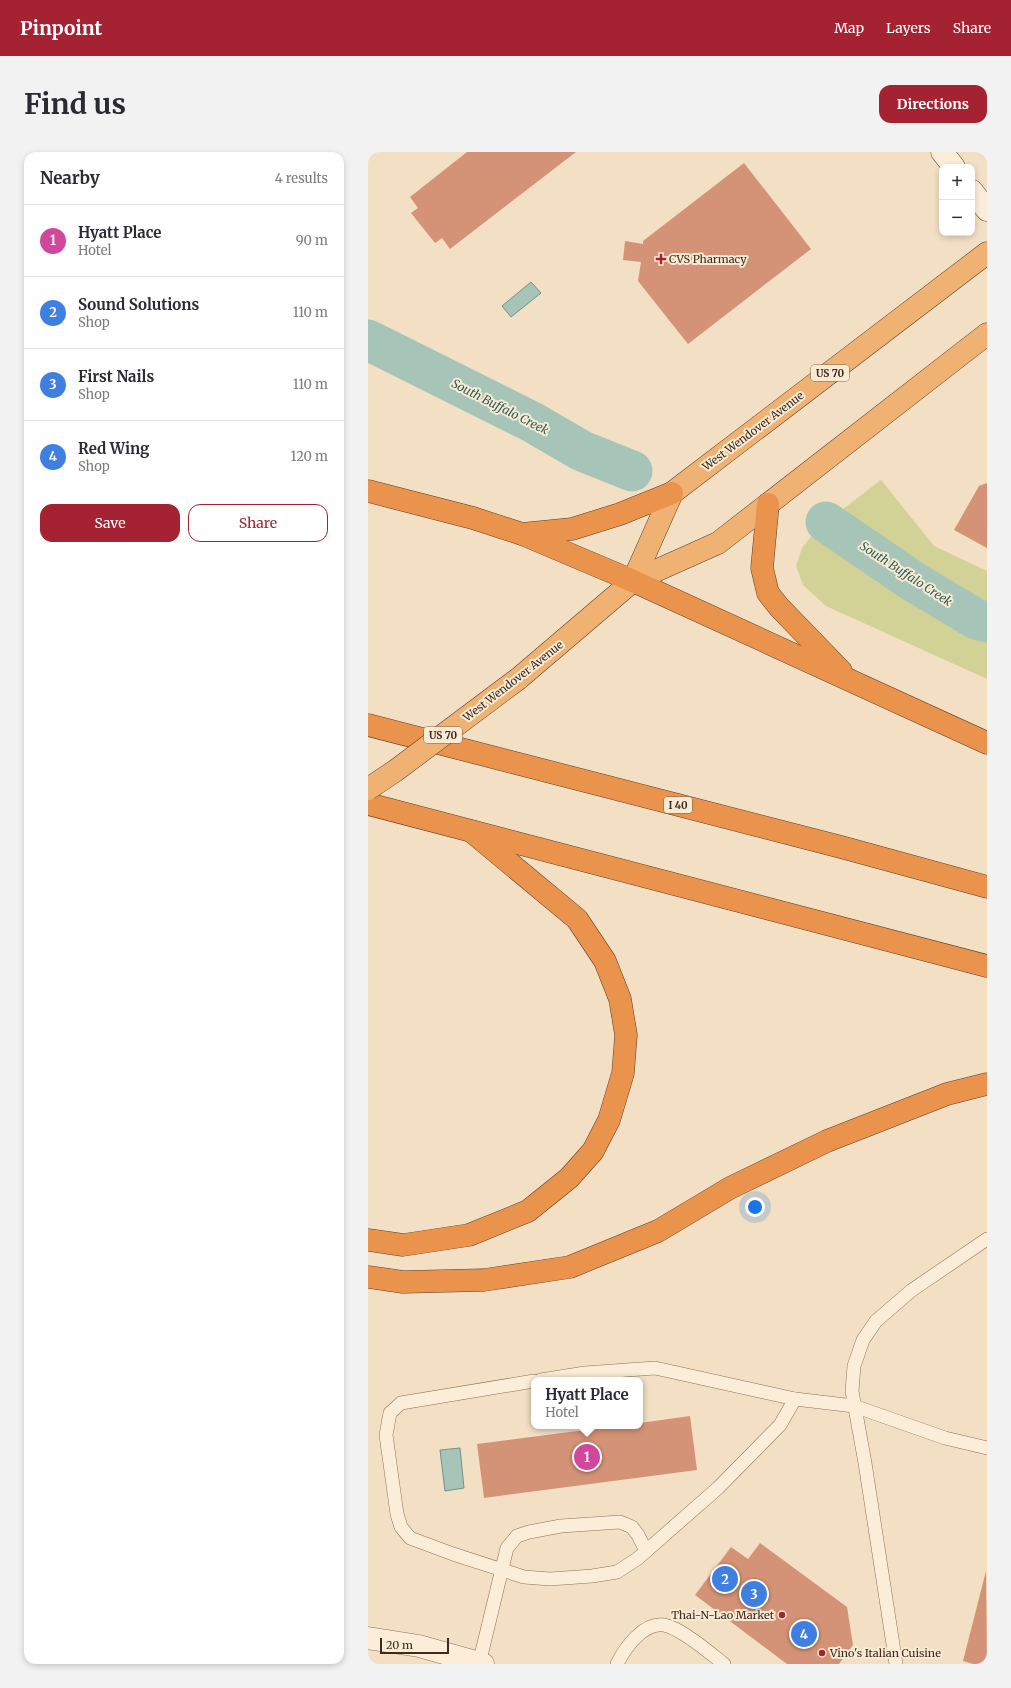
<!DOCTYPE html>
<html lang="en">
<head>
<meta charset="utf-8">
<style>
	:root { --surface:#fff; --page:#f2f2f3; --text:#2b2b33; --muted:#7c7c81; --line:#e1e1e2; --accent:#a42232 }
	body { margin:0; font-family:Merriweather,serif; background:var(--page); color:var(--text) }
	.controls { position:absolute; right:12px; top:12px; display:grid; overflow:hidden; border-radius:8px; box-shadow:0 2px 6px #0003 }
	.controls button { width:36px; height:36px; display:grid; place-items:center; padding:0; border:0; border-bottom:1px solid var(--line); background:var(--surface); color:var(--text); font:20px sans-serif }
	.scale { position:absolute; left:12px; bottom:10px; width:69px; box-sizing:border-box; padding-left:4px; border:2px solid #3e291d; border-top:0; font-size:11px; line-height:14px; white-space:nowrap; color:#3e291d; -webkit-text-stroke:3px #f9ead4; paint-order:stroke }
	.you { position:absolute; left:387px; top:1055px; width:14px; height:14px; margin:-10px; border:3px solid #fff; border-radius:50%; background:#1a73e8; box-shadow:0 0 0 6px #1a73e833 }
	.badge { display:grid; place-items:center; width:26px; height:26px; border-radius:50%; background:var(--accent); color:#fff; font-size:13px; font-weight:700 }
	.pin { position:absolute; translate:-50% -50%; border:2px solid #fff; box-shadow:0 1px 4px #0006 }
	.popup { position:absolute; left:163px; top:1225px; width:112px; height:52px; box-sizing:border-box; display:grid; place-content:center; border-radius:8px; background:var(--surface); filter:drop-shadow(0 1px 3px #0005); font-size:13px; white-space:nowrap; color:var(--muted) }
	.popup b { font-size:15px; color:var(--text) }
	.popup::after { content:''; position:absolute; left:50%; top:100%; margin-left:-8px; border:8px solid transparent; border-top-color:var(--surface) }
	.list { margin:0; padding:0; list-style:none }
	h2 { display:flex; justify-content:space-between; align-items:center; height:52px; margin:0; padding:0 16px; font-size:17px }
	h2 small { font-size:13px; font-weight:400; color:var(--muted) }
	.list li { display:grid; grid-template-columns:26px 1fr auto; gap:12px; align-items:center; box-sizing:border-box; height:72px; padding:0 16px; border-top:1px solid var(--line) }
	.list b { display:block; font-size:15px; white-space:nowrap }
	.list p { margin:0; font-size:13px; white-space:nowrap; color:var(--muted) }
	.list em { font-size:13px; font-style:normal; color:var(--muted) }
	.actions { display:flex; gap:8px; padding:12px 16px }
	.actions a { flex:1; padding:9px 0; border:1px solid var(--accent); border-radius:12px; text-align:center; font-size:14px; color:var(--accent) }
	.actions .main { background:var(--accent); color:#fff }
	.map { position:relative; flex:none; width:619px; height:1512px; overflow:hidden; border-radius:12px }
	header { display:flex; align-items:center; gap:24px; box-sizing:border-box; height:56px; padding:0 20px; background:var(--accent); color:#fff }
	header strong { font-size:19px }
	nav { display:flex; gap:22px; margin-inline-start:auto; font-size:14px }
	.intro { display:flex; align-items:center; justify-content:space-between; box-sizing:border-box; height:96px; padding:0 24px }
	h1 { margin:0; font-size:28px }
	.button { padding:10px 18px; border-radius:12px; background:var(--accent); color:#fff; font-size:14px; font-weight:700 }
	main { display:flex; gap:24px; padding:0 24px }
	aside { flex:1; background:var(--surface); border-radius:12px; box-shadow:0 2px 6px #0003 }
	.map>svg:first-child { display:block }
	.green { fill:#d2d296 }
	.water { fill:#a6c5b8; stroke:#6c9586 }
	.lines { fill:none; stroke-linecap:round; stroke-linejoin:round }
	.river { stroke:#a6c5b8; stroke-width:41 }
	.building { fill:#d49376 }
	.service-casing { stroke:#8f6f58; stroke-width:14 }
	.tertiary-casing { stroke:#8f6f58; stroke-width:23 }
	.secondary-casing { stroke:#71503b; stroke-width:23 }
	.trunk-casing { stroke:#5d3e2d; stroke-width:23 }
	.motorway-casing { stroke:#5d3e2d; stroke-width:23 }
	.service { stroke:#fcedd8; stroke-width:13 }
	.tertiary { stroke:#fcedd8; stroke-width:22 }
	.secondary { stroke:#fcedd8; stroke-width:22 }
	.trunk { stroke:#f0b273; stroke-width:22 }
	.motorway { stroke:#e9934d; stroke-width:22 }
	.trunk-bridge-casing { stroke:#5d3e2d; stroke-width:23; stroke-linecap:butt }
	.trunk-bridge { stroke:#f0b273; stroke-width:22 }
	.poi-dot { fill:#a42232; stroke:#f9ead4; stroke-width:1.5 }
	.labels { text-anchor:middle; stroke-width:4; stroke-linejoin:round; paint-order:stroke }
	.shield { fill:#f9ead4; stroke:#766354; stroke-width:1 }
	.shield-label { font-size:10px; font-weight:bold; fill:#3e291d }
	.poi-label { font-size:11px; fill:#3e291d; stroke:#f9ead4; text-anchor:start }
	.street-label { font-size:11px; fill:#3e291d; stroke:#f9ead4 }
	.water-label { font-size:12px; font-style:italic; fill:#2b5f56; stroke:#f9ead4 }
</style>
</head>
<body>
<header>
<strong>Pinpoint</strong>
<nav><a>Map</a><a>Layers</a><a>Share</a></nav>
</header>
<div class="intro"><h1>Find us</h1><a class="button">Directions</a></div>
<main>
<aside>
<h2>Nearby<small>4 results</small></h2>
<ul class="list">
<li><span class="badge" style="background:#d1479c">1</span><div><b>Hyatt Place</b><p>Hotel</p></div><em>90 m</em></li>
<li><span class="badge" style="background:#3f7fe0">2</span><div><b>Sound Solutions</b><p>Shop</p></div><em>110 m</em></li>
<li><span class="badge" style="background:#3f7fe0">3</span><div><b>First Nails</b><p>Shop</p></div><em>110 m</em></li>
<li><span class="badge" style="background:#3f7fe0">4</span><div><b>Red Wing</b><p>Shop</p></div><em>120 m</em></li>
</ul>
<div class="actions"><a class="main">Save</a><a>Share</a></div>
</aside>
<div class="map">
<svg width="619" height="1512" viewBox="0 0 619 1512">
	<rect width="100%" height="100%" fill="#f2dfc4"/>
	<polygon class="green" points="513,328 566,394 619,419 619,527 458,454 435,433 428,414 434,396 449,377"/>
	<g class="water">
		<polygon points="163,130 173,141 143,165 134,154"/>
		<polygon points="92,1296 96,1336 77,1339 72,1298"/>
	</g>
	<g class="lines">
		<g class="river">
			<polyline points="0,188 164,270 214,299 264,319"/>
			<polyline points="458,370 546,430 608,467 619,470"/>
		</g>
	</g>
	<g class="building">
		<polygon points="99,0 208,0 82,97 74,86 67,91 43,61 50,56 42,45"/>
		<polygon points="376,11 443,97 320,192 270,129 273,110 255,108 257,89 275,92 275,89"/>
		<polygon points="619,331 619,396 586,378 611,334"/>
		<polygon points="322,1264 329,1318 116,1346 109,1292 248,1274 272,1274 272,1271"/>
		<polygon points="392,1391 479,1455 485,1493 471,1512 419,1512 327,1443 363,1395 380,1407"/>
		<polygon points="618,1419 619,1512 605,1512 595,1509"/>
	</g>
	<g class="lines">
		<defs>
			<g id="service">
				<polyline points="173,1228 217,1221 287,1216 427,1247 486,1254 577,1286 619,1296"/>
				<polyline points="166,1229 33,1251 22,1261 18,1283 29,1362 33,1375 42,1386 85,1402 156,1425 182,1427 224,1424 249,1420 269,1407 350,1336 412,1273 427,1247"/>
				<polyline points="111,1512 139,1396 149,1384 161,1380 193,1374 252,1370 264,1375 270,1383 278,1399"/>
				<path d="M249 1512C257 1496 275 1470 296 1473 313 1476 342 1501 356 1512"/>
				<polyline points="528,1512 497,1311 484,1239 486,1214 495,1188 508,1169 544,1138 619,1087"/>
			</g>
			<polyline id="tertiary" points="0,1486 51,1494 115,1512"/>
			<g id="secondary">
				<polyline points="574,0 586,15"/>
				<polyline points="604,39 619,58"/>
			</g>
			<g id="trunk">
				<polyline points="265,429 304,341 619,101"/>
				<polyline points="150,527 265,429 350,391 619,182"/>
			</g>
			<g id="motorway">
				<polyline points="0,339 105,366 154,382 265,429 619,591"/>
				<polyline points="400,352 394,416 400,441 411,455 473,519"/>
				<polyline points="154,382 204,377 252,362 304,341"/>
				<polyline points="0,573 473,695 619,735"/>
				<polyline points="0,652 619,814"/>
				<polyline points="0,1088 35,1093 101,1083 160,1059 201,1026 225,999 241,968 255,921 258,883 252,847 237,809 209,767 103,679"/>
				<polyline points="0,1125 35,1130 116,1128 202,1115 290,1079 362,1036 459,989 579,942 619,932"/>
			</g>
		</defs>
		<use href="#service" class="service-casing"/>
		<use href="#tertiary" class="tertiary-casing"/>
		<use href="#secondary" class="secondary-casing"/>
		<use href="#trunk" class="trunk-casing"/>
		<use href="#motorway" class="motorway-casing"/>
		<use href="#service" class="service"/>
		<use href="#tertiary" class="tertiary"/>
		<use href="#secondary" class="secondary"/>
		<use href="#trunk" class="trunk"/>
		<use href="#motorway" class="motorway"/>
		<defs>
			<polyline id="trunk-bridge" points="0,637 27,619 150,527"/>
		</defs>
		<use href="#trunk-bridge" class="trunk-bridge-casing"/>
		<use href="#trunk-bridge" class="trunk-bridge"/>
	</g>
	<g class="poi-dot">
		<path d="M291 101h4v4h4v4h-4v4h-4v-4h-4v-4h4z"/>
		<circle cx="414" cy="1463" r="4"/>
		<circle cx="454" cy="1501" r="4"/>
	</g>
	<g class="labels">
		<g class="shield">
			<rect x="443" y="213" width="38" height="16" rx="3"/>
			<rect x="56" y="575" width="38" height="16" rx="3"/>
			<rect x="296" y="645" width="28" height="16" rx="3"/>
		</g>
		<g class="shield-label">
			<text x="462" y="225">US 70</text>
			<text x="75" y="587">US 70</text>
			<text x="310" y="657">I 40</text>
		</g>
		<g class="poi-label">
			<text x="301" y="111">CVS Pharmacy</text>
			<text x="406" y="1467" text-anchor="end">Thai-N-Lao Market</text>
			<text x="462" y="1505">Vino's Italian Cuisine</text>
		</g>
		<g class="street-label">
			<text transform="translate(385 279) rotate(-37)" y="4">West Wendover Avenue</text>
			<text transform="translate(145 529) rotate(-38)" y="4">West Wendover Avenue</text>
		</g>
		<g class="water-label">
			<text transform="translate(132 255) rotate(27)" y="4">South Buffalo Creek</text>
			<text transform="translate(538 422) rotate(33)" y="4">South Buffalo Creek</text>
		</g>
	</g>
</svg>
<div class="controls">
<button>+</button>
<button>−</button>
</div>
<div class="scale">20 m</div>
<div class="you"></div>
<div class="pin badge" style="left:219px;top:1305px;background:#d1479c">1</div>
<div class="popup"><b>Hyatt Place</b>Hotel</div>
<div class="pin badge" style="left:357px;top:1427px;background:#3f7fe0">2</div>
<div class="pin badge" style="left:386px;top:1442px;background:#3f7fe0">3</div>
<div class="pin badge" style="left:436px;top:1482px;background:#3f7fe0">4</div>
</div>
</main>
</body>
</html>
